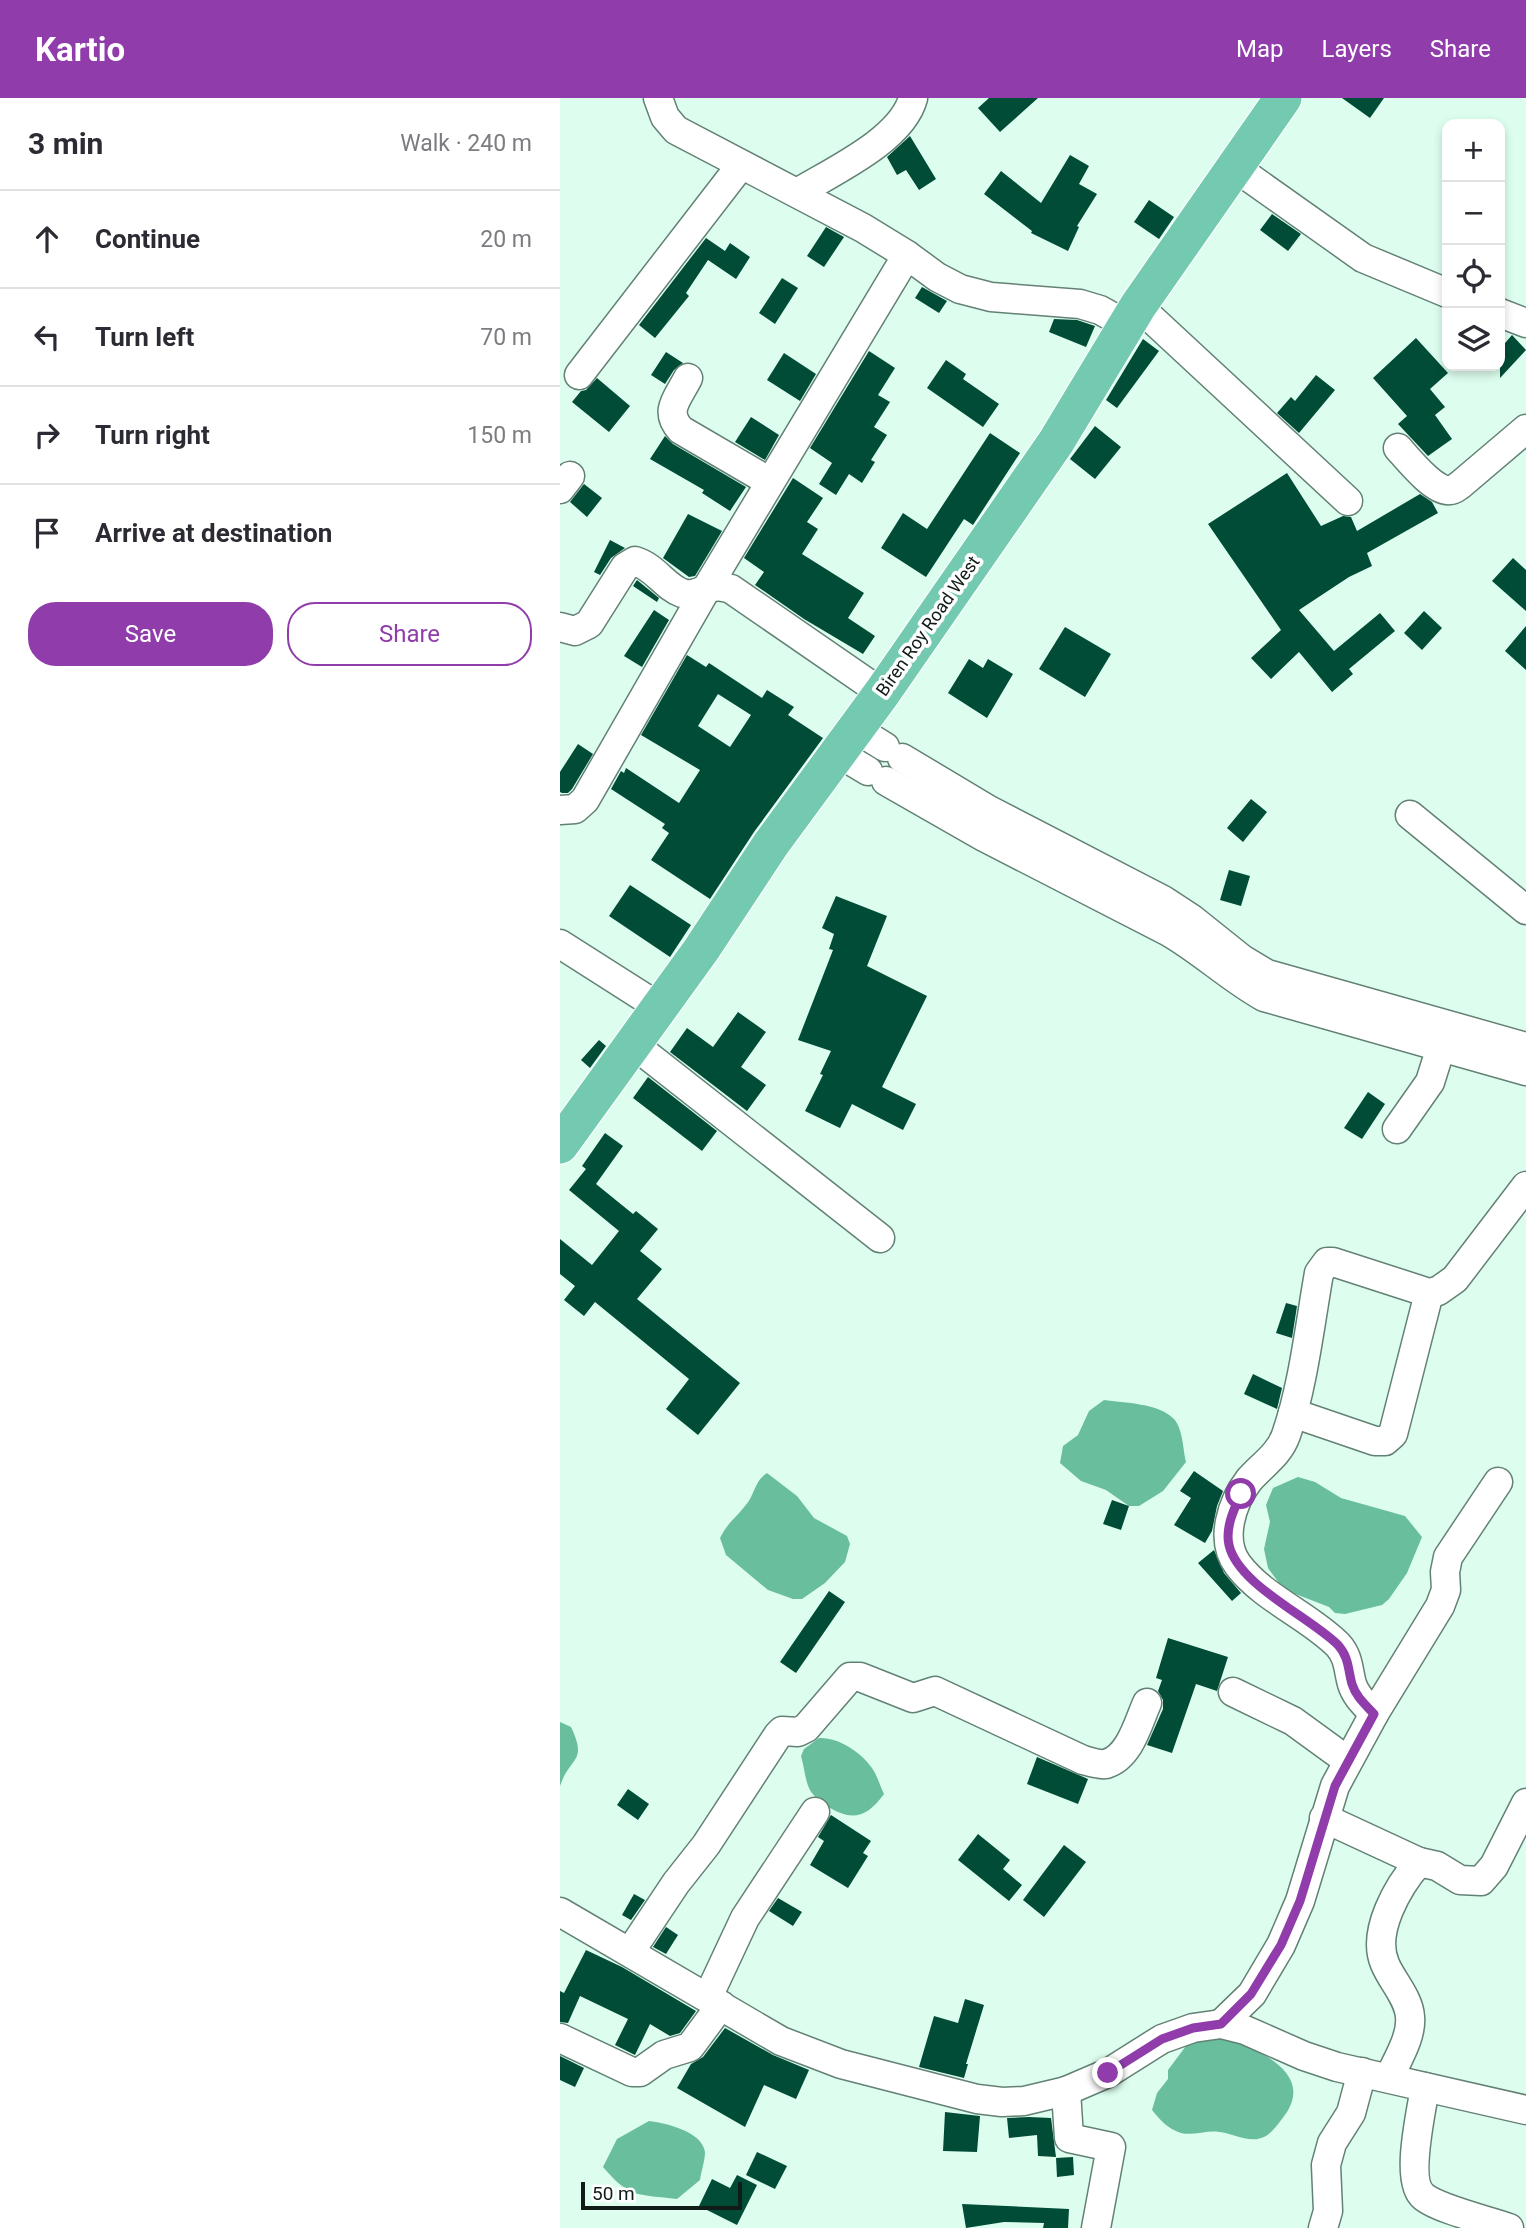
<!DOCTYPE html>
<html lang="en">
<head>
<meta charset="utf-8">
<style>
	:root { --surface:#fff; --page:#f2f2f3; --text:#2b2b33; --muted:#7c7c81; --line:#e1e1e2; --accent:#903dab }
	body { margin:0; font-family:Roboto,sans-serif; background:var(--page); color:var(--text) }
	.controls { position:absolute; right:21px; top:21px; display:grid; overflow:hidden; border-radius:14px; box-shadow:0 4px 10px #0003 }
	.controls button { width:63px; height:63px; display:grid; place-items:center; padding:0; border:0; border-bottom:2px solid var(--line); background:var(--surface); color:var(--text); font:35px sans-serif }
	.scale { position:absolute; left:21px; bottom:18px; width:161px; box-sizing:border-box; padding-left:7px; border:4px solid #0f1c17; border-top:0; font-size:19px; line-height:24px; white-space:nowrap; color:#0f1c17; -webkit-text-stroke:5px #fff; paint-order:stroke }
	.stop { position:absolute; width:21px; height:21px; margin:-16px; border:5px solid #903dab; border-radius:50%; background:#fff }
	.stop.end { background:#903dab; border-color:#fff; box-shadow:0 2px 7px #0008 }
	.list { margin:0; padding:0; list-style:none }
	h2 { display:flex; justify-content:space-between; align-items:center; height:91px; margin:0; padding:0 28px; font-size:30px }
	h2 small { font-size:23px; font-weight:400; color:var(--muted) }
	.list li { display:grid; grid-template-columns:46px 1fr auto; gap:21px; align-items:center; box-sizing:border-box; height:98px; padding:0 28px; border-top:2px solid var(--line) }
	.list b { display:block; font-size:26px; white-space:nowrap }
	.list em { font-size:23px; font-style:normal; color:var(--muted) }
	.actions { display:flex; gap:14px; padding:21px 28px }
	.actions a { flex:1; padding:16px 0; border:2px solid var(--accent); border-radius:28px; text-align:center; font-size:24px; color:var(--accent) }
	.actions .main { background:var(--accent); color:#fff }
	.icon { flex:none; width:38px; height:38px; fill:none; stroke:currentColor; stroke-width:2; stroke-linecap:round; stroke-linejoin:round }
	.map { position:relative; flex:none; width:966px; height:2130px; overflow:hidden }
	header { display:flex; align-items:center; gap:42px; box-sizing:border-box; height:98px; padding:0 35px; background:var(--accent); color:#fff }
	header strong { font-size:33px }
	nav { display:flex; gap:38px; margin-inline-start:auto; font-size:24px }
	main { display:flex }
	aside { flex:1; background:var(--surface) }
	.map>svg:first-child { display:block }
	.water { fill:#69be9e }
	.building { fill:#004c37; fill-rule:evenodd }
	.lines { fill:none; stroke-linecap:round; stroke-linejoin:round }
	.minor-casing { stroke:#638174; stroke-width:31 }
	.major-casing { stroke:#fff; stroke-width:39 }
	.minor { stroke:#fff; stroke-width:28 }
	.major { stroke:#74c9b1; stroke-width:37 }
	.route { stroke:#903dab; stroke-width:9 }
	.labels { text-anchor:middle; stroke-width:7; stroke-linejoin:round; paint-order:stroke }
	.street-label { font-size:18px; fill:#0f1c17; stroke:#fff }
</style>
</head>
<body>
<header>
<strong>Kartio</strong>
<nav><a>Map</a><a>Layers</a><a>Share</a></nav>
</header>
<main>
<aside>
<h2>3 min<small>Walk · 240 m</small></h2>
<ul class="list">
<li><svg class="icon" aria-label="ahead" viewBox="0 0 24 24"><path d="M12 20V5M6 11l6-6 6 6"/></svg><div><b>Continue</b></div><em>20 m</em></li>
<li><svg class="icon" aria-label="left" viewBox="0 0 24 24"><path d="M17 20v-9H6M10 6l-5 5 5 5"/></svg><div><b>Turn left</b></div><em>70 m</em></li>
<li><svg class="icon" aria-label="right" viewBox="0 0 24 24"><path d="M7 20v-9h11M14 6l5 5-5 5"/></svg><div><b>Turn right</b></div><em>150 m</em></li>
<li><svg class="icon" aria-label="arrive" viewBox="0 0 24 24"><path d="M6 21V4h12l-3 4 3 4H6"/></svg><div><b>Arrive at destination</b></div></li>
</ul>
<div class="actions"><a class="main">Save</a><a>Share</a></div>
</aside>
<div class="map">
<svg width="966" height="2130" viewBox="0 0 966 2130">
	<rect width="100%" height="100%" fill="#ddfeef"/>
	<g class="water">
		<path d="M544 1302C564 1305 599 1305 614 1321 623 1331 623 1352 626 1364L603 1393 579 1408H569L546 1392 521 1383 500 1365 503 1348 518 1337 529 1313Z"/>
		<path d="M207 1375 237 1398 254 1420 287 1438 290 1446 285 1464 265 1485 242 1501H233L208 1492 166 1457 160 1440C169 1423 174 1422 185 1408 195 1397 194 1383 207 1375Z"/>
		<polygon points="738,1379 755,1384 781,1400 845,1418 862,1439 847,1475 829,1501 822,1507 785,1516 775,1515 769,1509 733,1495 719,1485 708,1470 704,1451 710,1424 706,1407 713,1390"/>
		<path d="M0 1624 11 1629C28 1665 10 1658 0 1688Z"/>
		<path d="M259 1640C278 1639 301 1654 312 1670 317 1677 320 1688 324 1696 306 1721 290 1724 264 1706 258 1701 252 1697 249 1690 245 1681 244 1668 241 1658L244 1651Z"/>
		<path d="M663 1936C693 1951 753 1972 727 2014 722 2021 713 2034 706 2038 690 2047 674 2035 659 2034 647 2032 633 2038 621 2035 608 2031 601 2023 592 2012L597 1995 608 1981V1972L629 1944Z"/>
		<path d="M89 2023C105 2025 142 2033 145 2054 145 2063 141 2074 140 2082L117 2101C78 2096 70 2101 43 2069L57 2041Z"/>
	</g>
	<g class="building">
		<polygon points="429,0 478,0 440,34 418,10"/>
		<polygon points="782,0 824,0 810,20"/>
		<polygon points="350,38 376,81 359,92 346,72 337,77 327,59"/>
		<polygon points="510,57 529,68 519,86 537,96 517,128 519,129 508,153 471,135 472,133 424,96 441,73 481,105"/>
		<polygon points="589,102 614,119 599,141 574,124"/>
		<polygon points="712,116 741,136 728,153 700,132"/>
		<polygon points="266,129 284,139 264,169 247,158"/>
		<polygon points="146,140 165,153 170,145 190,159 176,181 148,162 126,195 129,198 95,240 79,227"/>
		<polygon points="222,180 238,190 215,226 199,215"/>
		<polygon points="362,189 387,203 379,215 355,200"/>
		<polygon points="494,221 517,222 535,228 526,249 489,234"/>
		<polygon points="952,237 966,252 940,280 940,251"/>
		<polygon points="856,240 888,275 870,291 885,309 875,317 892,341 868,358 838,326 847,318 813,280"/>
		<polygon points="583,241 599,253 557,310 546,302"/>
		<polygon points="309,253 335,270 318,297 330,304 314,329 327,337 311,362 315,364 302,385 289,376 276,397 259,386 272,365 250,350"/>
		<polygon points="106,254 123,265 114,272 105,286 91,277"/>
		<polygon points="224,255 256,276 240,303 207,282"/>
		<polygon points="386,262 406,276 403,281 439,306 423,329 367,290"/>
		<polygon points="756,277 775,292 739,335 717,315 731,299 735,303"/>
		<polygon points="37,280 70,308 49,334 12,304 21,293 26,292"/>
		<polygon points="191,319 219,337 205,362 175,344"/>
		<polygon points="535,328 561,349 535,381 510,361"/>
		<polygon points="430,335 460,355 413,427 404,421 366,479 321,450 343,415 367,431"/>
		<polygon points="105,338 113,346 186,389 170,413 142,395 144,392 90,361"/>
		<polygon points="727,375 761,428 783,418 791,419 797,433 860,396 872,404 878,415 807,455 812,468 789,479 739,512 774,553 820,515 835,533 789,571 793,576 772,594 739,554 711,581 691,560 721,532 648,426"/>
		<polygon points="233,380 263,400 247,424 258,431 242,456 304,495 288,520 315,538 303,556 244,521 195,487 204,474 184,460"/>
		<polygon points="24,386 42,400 27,419 10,404"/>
		<polygon points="128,416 162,433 135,478 129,479 103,460"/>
		<polygon points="50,442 65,450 51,460 40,477 34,474"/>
		<polygon points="953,460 966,472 966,513 932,483"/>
		<polygon points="77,482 99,500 97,504 73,488"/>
		<polygon points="94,512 109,522 82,569 64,558"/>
		<polygon points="864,513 882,530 862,552 844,535"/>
		<polygon points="966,528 966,572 945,553"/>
		<polygon points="505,529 551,556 525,599 479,571"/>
		<path d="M127 557 146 569 149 565 202 600 207 592 234 609 228 617 263 640 194 734 150 801 91 762 109 735 102 730 105 726 51 691 61 673 64 675 66 670 119 705 140 672 81 637ZM158 596 191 617 170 649 138 628Z"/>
		<polygon points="409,561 423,570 428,561 453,576 427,620 388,595"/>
		<polygon points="18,646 33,656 12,691 8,695 2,695 0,694 0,674"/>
		<polygon points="691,701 707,714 683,744 667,730"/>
		<polygon points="669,772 690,778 681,808 660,802"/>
		<polygon points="70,787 131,827 110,859 49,818"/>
		<polygon points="276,798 327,818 307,868 367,898 322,989 356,1006 343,1032 292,1006 280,1030 245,1013 263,977 260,976 271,953 238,942 273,852 269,851 274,836 262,830"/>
		<polygon points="178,914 206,934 181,969 206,987 187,1013 110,954 127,930 153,949"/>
		<polygon points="39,942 46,948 30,970 21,962"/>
		<polygon points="88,979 157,1033 142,1053 73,1000"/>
		<polygon points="808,994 825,1006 802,1041 784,1030"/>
		<polygon points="45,1035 63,1048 36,1086 73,1116 76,1113 98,1131 80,1153 102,1171 77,1201 180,1285 138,1337 106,1311 129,1281 35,1204 24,1218 4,1202 15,1188 0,1176 0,1141 32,1167 59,1133 9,1092 26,1071 22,1068"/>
		<polygon points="726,1205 737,1208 732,1240 716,1235"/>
		<polygon points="693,1276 722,1290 717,1311 684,1296"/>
		<polygon points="634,1373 663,1393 657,1408 652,1433 645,1445 614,1427 631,1400 620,1393"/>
		<polygon points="552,1402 569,1408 561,1432 543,1426"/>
		<polygon points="654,1452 664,1475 681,1495 672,1503 638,1465"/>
		<polygon points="269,1493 285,1504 236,1575 220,1564"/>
		<polygon points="608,1540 668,1559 657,1593 636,1586 612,1655 587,1647 603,1611 603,1602 598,1593 602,1582 596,1580"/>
		<polygon points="477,1659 528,1681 518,1706 467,1686"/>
		<polygon points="68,1691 89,1706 78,1722 57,1707"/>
		<polygon points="271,1717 311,1743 303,1755 308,1758 288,1790 250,1767 264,1743 258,1739"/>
		<polygon points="418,1736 450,1762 443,1771 462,1787 449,1803 398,1762"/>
		<polygon points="504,1747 526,1764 484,1819 463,1802"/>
		<polygon points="74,1796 85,1802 71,1822 62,1817"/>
		<polygon points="218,1800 242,1814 233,1828 209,1813"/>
		<polygon points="106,1829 118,1837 106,1856 93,1849"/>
		<polygon points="26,1852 62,1869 136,1913 120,1935 110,1938 90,1926 75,1957 55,1947 68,1921 20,1898 8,1925 0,1924 0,1893 4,1895"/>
		<polygon points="405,1901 424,1907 406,1966 408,1966 404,1980 359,1969 374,1918 398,1925"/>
		<polygon points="165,1930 213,1957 249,1972 236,2001 204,1987 185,2029 117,1990 131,1966 143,1959"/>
		<polygon points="0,1958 24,1970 15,1989 0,1982"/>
		<polygon points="385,2014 420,2018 417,2054 383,2053"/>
		<polygon points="469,2019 491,2020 496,2059 478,2058 477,2037 449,2040 447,2020"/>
		<polygon points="197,2054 227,2068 215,2091 186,2077"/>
		<polygon points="513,2059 514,2077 497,2079 496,2060"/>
		<polygon points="177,2077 197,2087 177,2127 139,2108 152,2081 170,2090"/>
		<polygon points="402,2106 509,2111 508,2130 483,2130 484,2125 444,2124 406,2130"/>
	</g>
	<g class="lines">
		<defs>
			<g id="minor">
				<polyline points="98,0 105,19 116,32 303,130 347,157 377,179 400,191 431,199 520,206 540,212 567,227"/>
				<polyline points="676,70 803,160 887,195"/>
				<path d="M237 95C273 73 342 42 353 0"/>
				<polyline points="578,208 788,403"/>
				<polyline points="940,215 966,225"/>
				<polyline points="19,277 181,67"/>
				<path d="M128 280C118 300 103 313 121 332L210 384"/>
				<path d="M838 350C848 361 875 395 890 392 894 392 897 389 900 387L966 331"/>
				<polyline points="0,391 10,378"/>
				<path d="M0 529 15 533 29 526 65 469 75 463C95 469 105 489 122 495 141 501 146 482 171 491L322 595"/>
				<polyline points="296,631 325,649"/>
				<polyline points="278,655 308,673"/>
				<polyline points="342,660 429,712 603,802 632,821 682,861 707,876 966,949"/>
				<path d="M326 683 424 739 609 834C642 853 670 880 704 899L966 973"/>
				<polyline points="0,712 15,711 25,702 148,488 347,157"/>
				<polyline points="850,717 966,812"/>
				<polyline points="0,846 99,909"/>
				<polyline points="73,946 320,1140"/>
				<polyline points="837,1031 870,984 881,949"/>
				<polyline points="733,1315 815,1343 825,1343 833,1336 869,1195"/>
				<polyline points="673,1594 733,1623 788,1663"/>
				<path d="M814 1616C806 1607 796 1599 792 1586 788 1572 789 1559 778 1547 748 1517 704 1501 678 1467 659 1442 672 1404 689 1382 702 1367 719 1357 726 1337 743 1289 750 1226 759 1175L767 1164H773L869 1195 878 1193 895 1181 966 1088"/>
				<polyline points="764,1720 859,1764"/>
				<polyline points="0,1814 221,1943 281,1966 417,2001 442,2004 464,2003 506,1993 548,1975 602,1941 633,1930 661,1926 685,1932 744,1958 777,1969 966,2012"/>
				<path d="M70 1854 116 1785 146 1747 218 1637 222 1633 238 1634 246 1630 290 1579H300L353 1600 375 1593 523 1662C530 1664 539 1667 546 1666 570 1659 578 1625 587 1605"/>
				<polyline points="148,1899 185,1820 255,1714"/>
				<polyline points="661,1926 692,1896 721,1847 740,1803 775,1688 814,1616 880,1508 886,1492 885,1474 888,1459 938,1384"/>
				<polyline points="0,1940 72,1974 80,1974 104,1957 130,1949 161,1907"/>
				<path d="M829 1980C837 1962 852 1939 850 1919 849 1900 832 1883 825 1866 811 1834 838 1788 859 1764L877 1768 900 1782 921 1783 934 1768 966 1705"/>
				<path d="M865 1989C862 2011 844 2084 864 2099 881 2112 927 2122 949 2130"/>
				<polyline points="506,1993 509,2040 551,2049 536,2130"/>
				<polyline points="763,2130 768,2113 766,2067 772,2045 791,2015 802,1974"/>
			</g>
			<polyline id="major" points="0,1047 141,852 211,746 322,595 376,517 496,344 578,208 723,0"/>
		</defs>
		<use href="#minor" class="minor-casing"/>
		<use href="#major" class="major-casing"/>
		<use href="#minor" class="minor"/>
		<use href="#major" class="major"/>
	</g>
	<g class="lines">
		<path class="route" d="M548 1975 602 1941 633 1930 661 1926 691 1896 721 1847 740 1803 775 1688 814 1616C806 1607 796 1599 792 1586 788 1572 789 1559 778 1547 750 1519 678 1487 669 1447 665 1430 674 1411 681 1396"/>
	</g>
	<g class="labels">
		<g class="street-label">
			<text transform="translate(368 528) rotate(-55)" y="6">Biren Roy Road West</text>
		</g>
	</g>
</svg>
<div class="controls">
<button>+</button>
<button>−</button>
<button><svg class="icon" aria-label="locate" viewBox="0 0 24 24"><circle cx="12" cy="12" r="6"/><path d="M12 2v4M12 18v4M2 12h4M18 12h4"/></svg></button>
<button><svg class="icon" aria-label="layers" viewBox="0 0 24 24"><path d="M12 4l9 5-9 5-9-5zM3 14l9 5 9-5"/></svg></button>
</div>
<div class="scale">50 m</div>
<div class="stop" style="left:681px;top:1396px"></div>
<div class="stop end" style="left:548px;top:1975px"></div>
</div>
</main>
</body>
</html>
